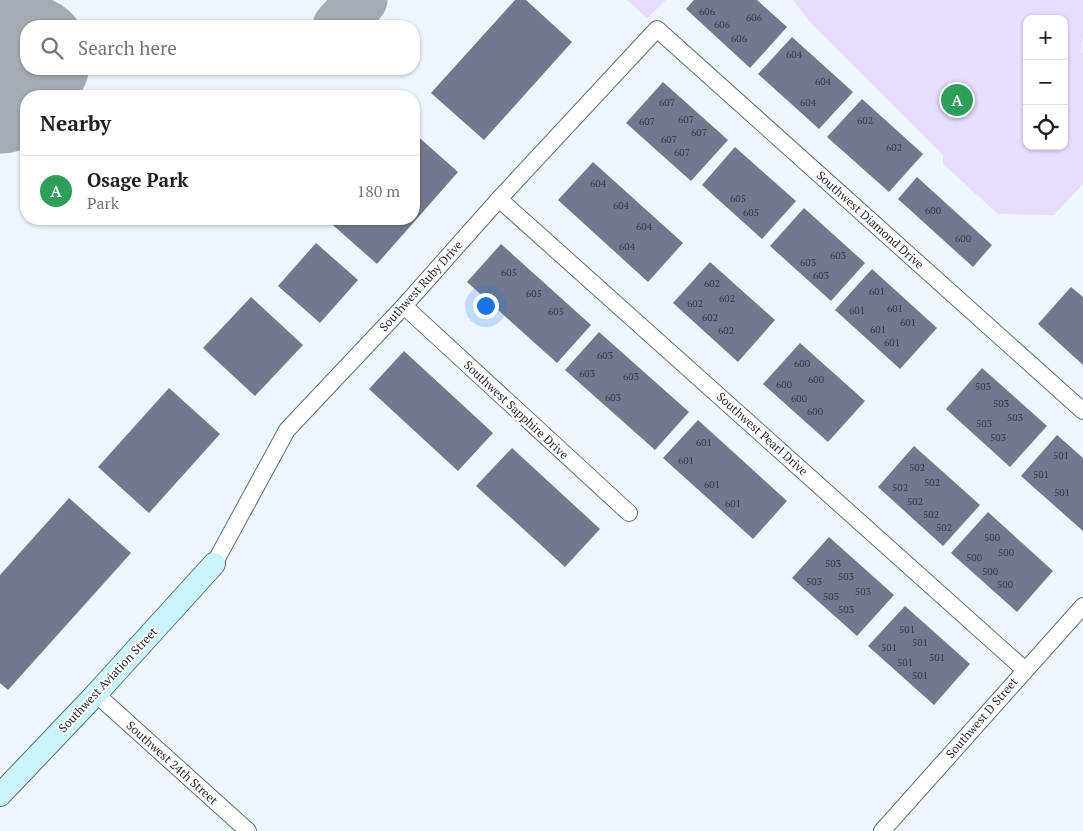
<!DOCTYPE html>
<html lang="en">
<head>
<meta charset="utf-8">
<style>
	:root { --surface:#fff; --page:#f2f2f2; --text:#202124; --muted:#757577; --line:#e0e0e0; --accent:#d14723 }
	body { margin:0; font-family:"PT Serif",serif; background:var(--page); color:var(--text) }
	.controls { position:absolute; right:15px; top:15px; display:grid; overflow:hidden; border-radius:10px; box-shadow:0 1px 4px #0004 }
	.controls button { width:45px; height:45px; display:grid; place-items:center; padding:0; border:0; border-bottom:1px solid var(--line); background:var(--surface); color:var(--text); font:25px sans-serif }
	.you { position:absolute; left:485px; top:305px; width:18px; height:18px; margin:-12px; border:4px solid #fff; border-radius:50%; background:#1a73e8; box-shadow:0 0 0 8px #1a73e833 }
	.badge { display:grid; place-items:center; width:32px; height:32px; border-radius:50%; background:var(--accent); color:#fff; font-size:16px; font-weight:700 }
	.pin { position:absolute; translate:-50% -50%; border:2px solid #fff; box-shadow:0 1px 5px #0006 }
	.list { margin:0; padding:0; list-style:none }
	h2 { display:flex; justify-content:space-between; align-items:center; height:65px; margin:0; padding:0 20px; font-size:21px }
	h2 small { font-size:16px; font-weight:400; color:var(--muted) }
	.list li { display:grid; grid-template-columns:32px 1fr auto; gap:15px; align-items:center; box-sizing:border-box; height:70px; padding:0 20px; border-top:1px solid var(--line) }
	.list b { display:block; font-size:19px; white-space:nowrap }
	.list p { margin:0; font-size:16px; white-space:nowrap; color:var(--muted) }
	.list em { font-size:16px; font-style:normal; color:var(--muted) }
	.icon { flex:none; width:28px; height:28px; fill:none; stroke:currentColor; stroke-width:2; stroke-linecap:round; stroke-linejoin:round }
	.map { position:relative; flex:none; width:1083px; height:831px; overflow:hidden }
	.search { position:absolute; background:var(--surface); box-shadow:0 1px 4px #0004; left:20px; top:20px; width:400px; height:55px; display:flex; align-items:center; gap:12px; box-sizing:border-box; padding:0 18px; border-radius:20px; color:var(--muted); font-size:19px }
	.panel { position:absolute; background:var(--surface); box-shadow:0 1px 4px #0004; left:20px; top:90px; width:400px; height:135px; border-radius:20px }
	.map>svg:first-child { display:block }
	.green { fill:#e8ddfe; fill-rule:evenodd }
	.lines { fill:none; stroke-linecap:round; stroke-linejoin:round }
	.taxiway { stroke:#a2acb2; stroke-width:51 }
	.runway { stroke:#a2acb2; stroke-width:129 }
	.building { fill:#71798e }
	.street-casing { stroke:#5b717f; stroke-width:18 }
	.secondary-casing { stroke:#5b717f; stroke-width:24 }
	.street { stroke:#fff; stroke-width:16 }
	.secondary { stroke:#caf5fa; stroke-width:22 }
	.labels { text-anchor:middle; stroke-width:4; stroke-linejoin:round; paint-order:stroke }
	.number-label { font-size:10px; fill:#333c46 }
	.street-label { font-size:12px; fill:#1e272e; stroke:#fff }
</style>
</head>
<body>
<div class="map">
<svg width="1083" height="831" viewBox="0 0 1083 831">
	<rect width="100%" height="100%" fill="#ecf6fc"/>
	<g class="green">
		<polygon points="0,0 40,0 0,45"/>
		<polygon points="627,0 666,0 647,18"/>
		<path d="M793 0H1083V36L1081 52 1083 53V184L1054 215 998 214 943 164V155L810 22ZM1027 19H1064V146H1027Z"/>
	</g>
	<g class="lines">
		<polyline class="taxiway" points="338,26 362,0"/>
		<polyline class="runway" points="0,89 26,59"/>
	</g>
	<g class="building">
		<polygon points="515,0 526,0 572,42 484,140 431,93"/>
		<polygon points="694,0 757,0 787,27 750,68 686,9"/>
		<polygon points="792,37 853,92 819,129 758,74"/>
		<polygon points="663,82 728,140 691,181 626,123"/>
		<polygon points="862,99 923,154 889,192 827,137"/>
		<polygon points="414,133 458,172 377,264 326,219 414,219"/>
		<polygon points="735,147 796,201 762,239 702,185"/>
		<polygon points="593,162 683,243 648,282 558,200"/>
		<polygon points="917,177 992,245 973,267 898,199"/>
		<polygon points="804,208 865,263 831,301 770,246"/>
		<polygon points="316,243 358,280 320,323 278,286"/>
		<polygon points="501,244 591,325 557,363 467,282"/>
		<polygon points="710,262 775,320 738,362 673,303"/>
		<polygon points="872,269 937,328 900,369 835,310"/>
		<polygon points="1071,287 1083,297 1083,365 1038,324"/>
		<polygon points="251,297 303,345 255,396 203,348"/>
		<polygon points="599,332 689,412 655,450 565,370"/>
		<polygon points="800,343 865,401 828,442 763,384"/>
		<polygon points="404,351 493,433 458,471 369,389"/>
		<polygon points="982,368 1047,426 1010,467 946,409"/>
		<polygon points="169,388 220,434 149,513 98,467"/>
		<polygon points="698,420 787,501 753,539 663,458"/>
		<polygon points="1057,435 1083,458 1083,531 1021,476"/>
		<polygon points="914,446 980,505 943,546 878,487"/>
		<polygon points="512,448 600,529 565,567 476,486"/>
		<polygon points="69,498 131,553 8,690 0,683 0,575"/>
		<polygon points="988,512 1053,571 1017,612 951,553"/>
		<polygon points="829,537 894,595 857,636 792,578"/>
		<polygon points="905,606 970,664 934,705 868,646"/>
	</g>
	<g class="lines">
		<defs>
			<g id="street">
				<polyline points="499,199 1025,670"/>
				<polyline points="404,306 629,513"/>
				<polyline points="214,564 287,430 404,306 499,199 657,29 1083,411"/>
				<polyline points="96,694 248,831"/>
				<polyline points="882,831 1083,606"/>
			</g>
			<polyline id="secondary" points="0,795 96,694 214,564"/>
		</defs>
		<use href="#street" class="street-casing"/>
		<use href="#secondary" class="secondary-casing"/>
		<use href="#street" class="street"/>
		<use href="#secondary" class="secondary"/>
	</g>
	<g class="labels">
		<g class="number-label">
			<text x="707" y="15">606</text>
			<text x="754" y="21">606</text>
			<text x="722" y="28">606</text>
			<text x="739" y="42">606</text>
			<text x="794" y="58">604</text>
			<text x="823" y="85">604</text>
			<text x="667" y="106">607</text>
			<text x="808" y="106">604</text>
			<text x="686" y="123">607</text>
			<text x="865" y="124">602</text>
			<text x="647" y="125">607</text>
			<text x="699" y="136">607</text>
			<text x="669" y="143">607</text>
			<text x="894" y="151">602</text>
			<text x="682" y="156">607</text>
			<text x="598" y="187">604</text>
			<text x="738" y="202">605</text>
			<text x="621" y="209">604</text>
			<text x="933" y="214">600</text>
			<text x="751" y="216">605</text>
			<text x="644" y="230">604</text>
			<text x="963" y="242">600</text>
			<text x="627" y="250">604</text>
			<text x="838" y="259">603</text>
			<text x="808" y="266">603</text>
			<text x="509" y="276">605</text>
			<text x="821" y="279">603</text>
			<text x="712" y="287">602</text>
			<text x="877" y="295">601</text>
			<text x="534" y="297">605</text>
			<text x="727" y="302">602</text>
			<text x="695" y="307">602</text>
			<text x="895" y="312">601</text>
			<text x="857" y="314">601</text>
			<text x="556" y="315">605</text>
			<text x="710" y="321">602</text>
			<text x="908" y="326">601</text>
			<text x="878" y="333">601</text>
			<text x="726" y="334">602</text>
			<text x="892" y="346">601</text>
			<text x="605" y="359">603</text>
			<text x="802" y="367">600</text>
			<text x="587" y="377">603</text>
			<text x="631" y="380">603</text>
			<text x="816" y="383">600</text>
			<text x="784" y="388">600</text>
			<text x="983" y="390">503</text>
			<text x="613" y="401">603</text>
			<text x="799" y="402">600</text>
			<text x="1001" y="407">503</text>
			<text x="815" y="415">600</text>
			<text x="1015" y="421">503</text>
			<text x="984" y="427">503</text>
			<text x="998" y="441">503</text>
			<text x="704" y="446">601</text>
			<text x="1061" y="459">501</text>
			<text x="686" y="464">601</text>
			<text x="917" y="471">502</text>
			<text x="1041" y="478">501</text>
			<text x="932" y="486">502</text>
			<text x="712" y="488">601</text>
			<text x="900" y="491">502</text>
			<text x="1062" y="496">501</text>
			<text x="915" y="505">502</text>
			<text x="733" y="507">601</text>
			<text x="931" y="518">502</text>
			<text x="944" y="531">502</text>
			<text x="992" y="541">500</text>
			<text x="1006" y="556">500</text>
			<text x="974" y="561">500</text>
			<text x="833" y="567">503</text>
			<text x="990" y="575">500</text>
			<text x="846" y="580">503</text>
			<text x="814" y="585">503</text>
			<text x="1005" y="588">500</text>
			<text x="863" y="595">503</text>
			<text x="831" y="600">503</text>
			<text x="846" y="613">503</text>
			<text x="907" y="633">501</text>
			<text x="920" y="646">501</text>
			<text x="889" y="651">501</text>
			<text x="937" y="661">501</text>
			<text x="905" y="666">501</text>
			<text x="920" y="679">501</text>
		</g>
		<g class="street-label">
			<text transform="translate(870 220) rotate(42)" y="4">Southwest Diamond Drive</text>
			<text transform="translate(421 286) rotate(-48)" y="4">Southwest Ruby Drive</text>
			<text transform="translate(516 410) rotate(43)" y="4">Southwest Sapphire Drive</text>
			<text transform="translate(762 434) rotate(42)" y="4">Southwest Pearl Drive</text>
			<text transform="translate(108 680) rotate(-47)" y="4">Southwest Aviation Street</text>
			<text transform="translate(982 718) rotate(-49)" y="4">Southwest D Street</text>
			<text transform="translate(172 763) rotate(42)" y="4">Southwest 24th Street</text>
		</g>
	</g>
</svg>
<div class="controls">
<button>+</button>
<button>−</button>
<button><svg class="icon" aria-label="locate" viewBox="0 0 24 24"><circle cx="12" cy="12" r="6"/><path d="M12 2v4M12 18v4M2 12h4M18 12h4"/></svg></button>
</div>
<div class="you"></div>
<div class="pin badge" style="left:957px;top:100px;background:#2e9e5b">A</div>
<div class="search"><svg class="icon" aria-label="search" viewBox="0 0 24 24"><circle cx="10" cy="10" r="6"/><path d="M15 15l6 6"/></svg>Search here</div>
<section class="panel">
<h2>Nearby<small></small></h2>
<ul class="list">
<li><span class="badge" style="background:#2e9e5b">A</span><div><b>Osage Park</b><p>Park</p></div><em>180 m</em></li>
</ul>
</section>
</div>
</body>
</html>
